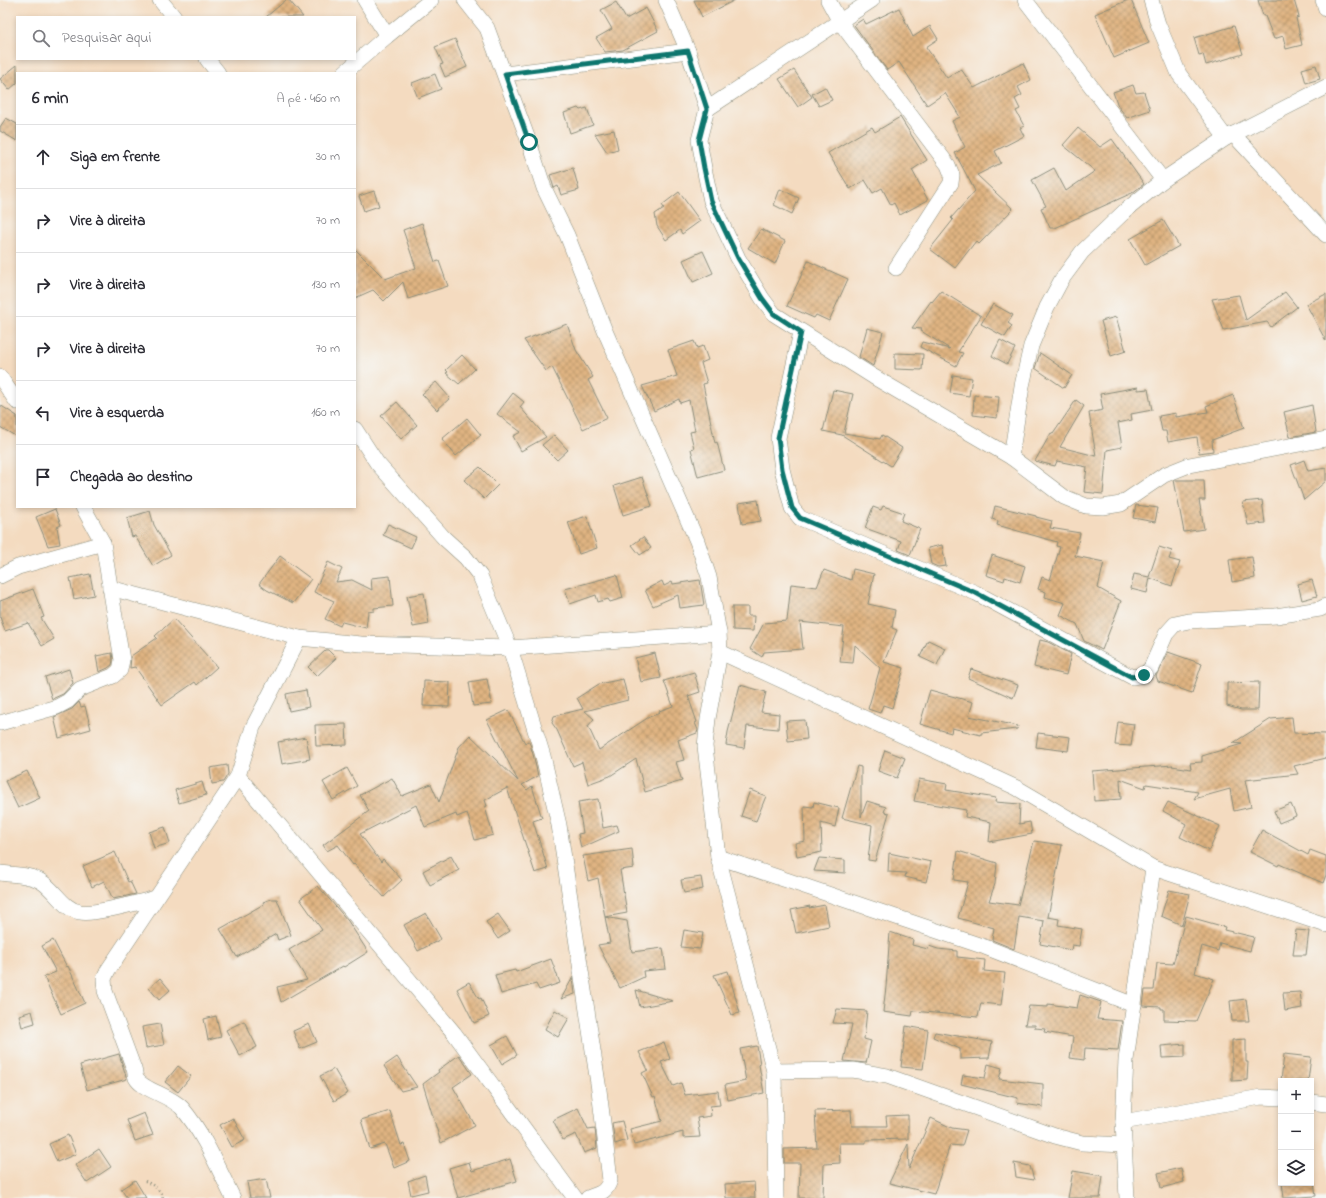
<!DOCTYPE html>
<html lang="pt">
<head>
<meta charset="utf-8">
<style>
	:root { --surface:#fff; --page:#f7f7f7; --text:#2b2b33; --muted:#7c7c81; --line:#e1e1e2 }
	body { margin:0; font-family:"Indie Flower",sans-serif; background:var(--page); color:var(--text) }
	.controls { position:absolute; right:12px; bottom:12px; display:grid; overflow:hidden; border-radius:0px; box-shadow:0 2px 6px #0003 }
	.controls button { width:36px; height:36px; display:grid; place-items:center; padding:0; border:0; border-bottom:1px solid var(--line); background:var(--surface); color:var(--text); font:20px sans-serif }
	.stop { position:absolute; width:12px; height:12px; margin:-9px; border:3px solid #0f766e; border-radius:50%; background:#fff }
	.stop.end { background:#0f766e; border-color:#fff; box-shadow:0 1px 4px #0008 }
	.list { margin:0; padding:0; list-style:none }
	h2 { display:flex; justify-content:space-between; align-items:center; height:52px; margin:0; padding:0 16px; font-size:17px }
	h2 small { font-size:13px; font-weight:400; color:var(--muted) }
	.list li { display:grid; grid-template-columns:26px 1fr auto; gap:12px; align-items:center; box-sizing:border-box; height:64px; padding:0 16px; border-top:1px solid var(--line) }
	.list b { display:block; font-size:15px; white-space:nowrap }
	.list em { font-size:13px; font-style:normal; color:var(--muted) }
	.icon { flex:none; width:22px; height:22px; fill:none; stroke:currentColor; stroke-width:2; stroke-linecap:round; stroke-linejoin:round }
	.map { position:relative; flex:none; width:1326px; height:1198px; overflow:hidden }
	.search { position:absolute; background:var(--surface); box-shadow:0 2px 6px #0003; left:16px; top:16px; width:340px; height:44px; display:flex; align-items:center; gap:10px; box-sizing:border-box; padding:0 14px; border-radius:0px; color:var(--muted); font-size:15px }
	.panel { position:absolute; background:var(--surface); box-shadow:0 2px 6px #0003; left:16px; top:72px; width:340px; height:436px; border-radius:0px }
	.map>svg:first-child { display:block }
	.building { fill:url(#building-cross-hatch) }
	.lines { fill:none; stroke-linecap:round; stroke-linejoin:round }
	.street-casing { stroke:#8a8c7a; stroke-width:16 }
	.path { stroke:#8a8c7a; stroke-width:2.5; stroke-dasharray:1 3; stroke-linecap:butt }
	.street { stroke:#fff; stroke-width:15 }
	.route { stroke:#0f766e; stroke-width:5 }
</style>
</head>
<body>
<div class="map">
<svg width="1326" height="1198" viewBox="0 0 1326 1198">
	<defs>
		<pattern id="building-cross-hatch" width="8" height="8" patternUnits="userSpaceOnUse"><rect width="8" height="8" fill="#e0b482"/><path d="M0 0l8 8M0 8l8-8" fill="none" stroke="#b5946b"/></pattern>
	</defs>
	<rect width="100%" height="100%" fill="#f6f6f2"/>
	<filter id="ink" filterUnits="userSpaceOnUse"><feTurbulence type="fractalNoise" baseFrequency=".025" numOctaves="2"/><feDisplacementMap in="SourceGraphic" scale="8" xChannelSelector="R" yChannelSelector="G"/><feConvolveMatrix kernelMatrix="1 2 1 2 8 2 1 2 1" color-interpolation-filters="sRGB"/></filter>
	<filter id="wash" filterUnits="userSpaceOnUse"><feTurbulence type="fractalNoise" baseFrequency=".012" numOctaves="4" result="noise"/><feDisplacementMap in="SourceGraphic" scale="16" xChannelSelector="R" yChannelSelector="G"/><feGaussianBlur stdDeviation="0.9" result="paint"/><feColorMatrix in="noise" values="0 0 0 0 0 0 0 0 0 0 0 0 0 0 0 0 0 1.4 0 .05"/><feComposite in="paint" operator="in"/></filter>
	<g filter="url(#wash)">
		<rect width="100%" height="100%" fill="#f4dbc0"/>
		<g id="blocks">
			<g class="building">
				<polygon points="286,0 289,0 303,17 266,17"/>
				<polygon points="694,0 735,0 702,17"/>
				<polygon points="1128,0 1131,0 1149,43 1130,51 1129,50 1130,51 1114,58 1095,14"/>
				<polygon points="1258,0 1294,0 1299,17 1296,18 1302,45 1286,49 1283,36 1274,39 1265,16 1263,16"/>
				<polygon points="616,2 626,19 646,8 658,31 623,50 605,52 596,38 612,29 601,10"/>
				<polygon points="899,8 913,37 930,26 938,39 926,47 947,78 961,69 974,88 1023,63 1031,80 1018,87 1022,95 1015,99 1020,109 1016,111 1024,126 1020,128 1024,136 995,151 1001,163 977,175 1013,209 979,244 976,241 955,268 930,249 953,220 951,218 975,191 955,153 965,147 952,121 960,117 945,93 927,105 899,62 887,70 854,25 863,19 866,24"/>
				<polygon points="1234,26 1243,54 1206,65 1203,54 1199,55 1194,38"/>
				<polygon points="455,39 467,67 445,77 440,65 443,64 435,47"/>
				<polygon points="17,65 17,83 9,90 0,79"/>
				<polygon points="1316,65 1320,79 1306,83 1302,69"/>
				<polygon points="794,70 812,97 798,107 779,79"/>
				<polygon points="435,74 441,89 418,98 412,83"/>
				<polygon points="1133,85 1136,93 1144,92 1150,110 1127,118 1118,106 1113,92"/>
				<polygon points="825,87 832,100 819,106 812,94"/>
				<polygon points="578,108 580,110 587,108 593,125 570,133 564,113"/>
				<polygon points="900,117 927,160 912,170 928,200 900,215 894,203 891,205 882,188 873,193 865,180 850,189 828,153 872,127 875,132"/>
				<polygon points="6,118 17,124 17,141 0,131 0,127"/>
				<polygon points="1078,128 1100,147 1112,139 1144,184 1132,193 1055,228 1050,228 1041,208 1046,206 1032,180 1054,168 1066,191 1095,171 1063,145"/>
				<polygon points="614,130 618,149 607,152 595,134"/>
				<polygon points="573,168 579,190 561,195 558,186 554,188 550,175"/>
				<polygon points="780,189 799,198 792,214 774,205"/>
				<polygon points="374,191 379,206 364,211 359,196"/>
				<polygon points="679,192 700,221 682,234 680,230 666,240 657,226 655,214 664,208 662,205"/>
				<polygon points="1163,220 1179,246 1145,265 1130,239"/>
				<polygon points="422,223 435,262 439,261 448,286 408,299 403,282 384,301 373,290 355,298 355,249 385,279 416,268 403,230"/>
				<polygon points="761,229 785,241 775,264 748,248"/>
				<polygon points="703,251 713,273 693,282 683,260"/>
				<polygon points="808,261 848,279 829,321 816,315 814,318 787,306"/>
				<polygon points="941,291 981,316 958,352 963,353 956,366 920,347 922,342 950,349 921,331 922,329 912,328 931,301 932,302"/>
				<polygon points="1285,292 1297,307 1271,327 1267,322 1224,330 1212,299 1239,295 1246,320"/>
				<polygon points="1326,294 1326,341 1306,304"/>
				<polygon points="993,304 1013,315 1008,323 1012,326 1005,337 981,324"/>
				<polygon points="1116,317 1126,351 1111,356 1101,321"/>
				<polygon points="567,324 576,350 593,377 588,380 607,418 583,429 552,367 546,371 524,340"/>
				<polygon points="867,328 883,332 873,366 859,357"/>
				<polygon points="1000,340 1015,348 1007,364 992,356"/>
				<polygon points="694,341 697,348 703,346 708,360 701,363 707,383 703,384 715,443 717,442 724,470 698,477 691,449 694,448 690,432 695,431 689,400 680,403 679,399 654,411 642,386 677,376 668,350"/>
				<polygon points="895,353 923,354 922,370 895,369"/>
				<polygon points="1040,353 1072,375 1064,388 1035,368"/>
				<polygon points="462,355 475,369 459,384 446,373 448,372 446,370"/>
				<polygon points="953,375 972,378 969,396 950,393"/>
				<polygon points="436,382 450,398 437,410 422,394"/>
				<polygon points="1138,387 1138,390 1148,389 1152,410 1131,414 1132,420 1118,423 1122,447 1107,450 1103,494 1084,492 1087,467 1057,461 1055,466 1035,461 1051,433 1053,434 1076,400 1084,406 1060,447 1096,456 1089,413 1103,410 1100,394"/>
				<polygon points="833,390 853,394 844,433 880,439 882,435 902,448 891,466 842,435 823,431"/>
				<polygon points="513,393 524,402 520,407 546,437 521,451 513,436 521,432 497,414"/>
				<polygon points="974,395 999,397 997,418 973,415"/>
				<polygon points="1233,395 1244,428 1212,440 1213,451 1199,453 1197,437 1168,442 1166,431 1162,431 1159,416 1176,413 1176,417 1208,412 1206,406"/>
				<polygon points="397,402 417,425 401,439 381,416"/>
				<polygon points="0,405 17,416 17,437 0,427"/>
				<polygon points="1312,405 1316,432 1290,437 1284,412"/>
				<polygon points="467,418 481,435 456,456 442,439"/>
				<polygon points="554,435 568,450 557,460 542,445"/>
				<polygon points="1304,460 1308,471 1326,468 1326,481 1304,500 1291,465"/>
				<polygon points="480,467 498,485 484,499 464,480"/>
				<polygon points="642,477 652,506 623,515 614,486"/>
				<polygon points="1174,480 1204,480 1205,500 1199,500 1204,529 1184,532"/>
				<polygon points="758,500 761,521 742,524 739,503"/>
				<polygon points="1262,500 1265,523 1248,525 1243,502"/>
				<polygon points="1136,505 1158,508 1155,522 1133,518"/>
				<polygon points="883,506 904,513 901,521 920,529 910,555 898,550 901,541 865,528 873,507 881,510"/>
				<polygon points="995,506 1036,516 1036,517 1052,521 1050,528 1080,533 1075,556 1104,562 1098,588 1121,601 1102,650 1084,641 1077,624 1060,615 1065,603 1045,597 1046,592 1038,589 1042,577 1050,580 1060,547 1056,546 1057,542 997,525 998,521 992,519"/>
				<polygon points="55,509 61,525 57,527 60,544 48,546 36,517"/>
				<polygon points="150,511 154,525 171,555 153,566 135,536 132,537 127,518"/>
				<polygon points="587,516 597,548 579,554 568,522"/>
				<polygon points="388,524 416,537 411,548 383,535"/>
				<polygon points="643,537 651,548 640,555 632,545"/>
				<polygon points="942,545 946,566 938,567 931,564 928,548"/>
				<polygon points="1159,547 1172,551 1169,559 1180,562 1172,586 1150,578 1147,593 1131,589 1134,574 1149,577"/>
				<polygon points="992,555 1025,566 1020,582 1005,577 1004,581 986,575"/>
				<polygon points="280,556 311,579 293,603 267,590 259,584"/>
				<polygon points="1252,557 1255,578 1232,582 1229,560"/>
				<polygon points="328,562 342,569 336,582 352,580 372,590 371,578 390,576 393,606 374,608 374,611 368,612 366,628 342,622 340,626 325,619 334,601 314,592"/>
				<polygon points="853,569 874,574 868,604 895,610 892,628 897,630 884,662 904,668 892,708 883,705 880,713 868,709 880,668 855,645 853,663 840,662 844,627 800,622 803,649 764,652 762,657 750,649 764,623 787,621 791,584 817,587 824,570 851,580"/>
				<polygon points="90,574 94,595 74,599 70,578"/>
				<polygon points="617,575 623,598 610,602 608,599 598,602 596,595 570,604 565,589"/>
				<polygon points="700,580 704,605 680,608 678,595 653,606 645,590 662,581 664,586 672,582 673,584"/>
				<polygon points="1312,580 1317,596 1302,600 1298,584"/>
				<polygon points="33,589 44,617 41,618 54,639 42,646 28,623 5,631 0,617 0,601"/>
				<polygon points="424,593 429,624 413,627 407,596"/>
				<polygon points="732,607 748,607 748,616 754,616 753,631 733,630"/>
				<polygon points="174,619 217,667 197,685 195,682 162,705 135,667 130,668 131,656 157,638 155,636"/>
				<polygon points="928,640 945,648 937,665 920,657"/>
				<polygon points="1040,640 1048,642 1071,654 1066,675 1034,667"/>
				<polygon points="326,650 328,650 336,658 317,676 308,667"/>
				<polygon points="1168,652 1202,664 1192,693 1158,681 1156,676"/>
				<polygon points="112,653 113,660 112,665 108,668 99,672 96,656"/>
				<polygon points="655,653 661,678 641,682 635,658"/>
				<polygon points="69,669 73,683 63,694 52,699 45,677"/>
				<polygon points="971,669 1018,685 1013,698 968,678"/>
				<polygon points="694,672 700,692 688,696 697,722 695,723 698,730 697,733 678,740 684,760 676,762 682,781 645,792 636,759 610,776 588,784 582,762 573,766 557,730 552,723 554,716 583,709 577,698 599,684 623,679 628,700 585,711 594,719 588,726 599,750 649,717 660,713 659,711 673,706 664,681"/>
				<polygon points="487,679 492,704 473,706 469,682"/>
				<polygon points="424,681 450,682 449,707 423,706"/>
				<polygon points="1259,682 1258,710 1241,710 1227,706 1227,683"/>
				<polygon points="740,685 766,692 761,712 779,714 778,729 747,726 744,748 726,745 728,732"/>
				<polygon points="306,690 309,707 289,711 286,694"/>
				<polygon points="930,690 973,702 969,716 1018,726 1017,729 981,733 981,735 952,728 951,733 920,724"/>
				<polygon points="79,702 81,707 85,706 91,729 59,738 54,717 72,709"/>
				<polygon points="508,710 525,743 528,741 530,744 534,758 538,776 522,785 527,790 532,786 542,818 533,821 548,869 535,873 507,788 485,800 487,806 485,807 493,835 475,840 467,813 457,817 456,814 425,827 416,805 360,834 381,862 383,859 402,880 384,897 354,864 353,865 338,845 327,851 323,845 369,811 360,795 392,778 402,796 431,784 439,802 459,747 470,735 518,781 487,720"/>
				<polygon points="1292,717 1294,733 1326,734 1326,758 1294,766 1298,774 1245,780 1251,807 1234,811 1230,789 1194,799 1198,792 1146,784 1145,788 1120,779 1121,799 1094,801 1092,771 1173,765 1172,766 1191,769 1190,763 1202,762 1202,756 1242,744 1233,743 1271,719"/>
				<polygon points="805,720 807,739 788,741 786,721"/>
				<polygon points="1118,722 1134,724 1131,746 1115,745"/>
				<polygon points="346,724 347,745 316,746 315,725"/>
				<polygon points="1038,733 1070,737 1068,751 1036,747"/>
				<polygon points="306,737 310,759 282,764 278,742"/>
				<polygon points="885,750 905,758 897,778 878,771"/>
				<polygon points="227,765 228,774 223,782 212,784 210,768"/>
				<polygon points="857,766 861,767 861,817 867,801 886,807 884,812 889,813 875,861 868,860 872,825 842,818"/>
				<polygon points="347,768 357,786 333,800 323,782"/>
				<polygon points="27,771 40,798 18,808 5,781"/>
				<polygon points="919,779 947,784 946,790 996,798 995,802 1020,804 1019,824 1030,822 1032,834 989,842 991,822 965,817 966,810 914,801"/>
				<polygon points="202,782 206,795 179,803 175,790"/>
				<polygon points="750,790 766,796 756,821 741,816"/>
				<polygon points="598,799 603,828 617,825 619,831 581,848 578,834 583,833 578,802"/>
				<polygon points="814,802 839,808 835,827 821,823 822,852 797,857 795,843 805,841 804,806 813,807"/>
				<polygon points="1168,802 1220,826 1209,851 1180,837 1186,824 1163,811"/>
				<polygon points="1291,804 1296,816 1279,823 1274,811"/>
				<polygon points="165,827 170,843 154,848 149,832"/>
				<polygon points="1262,830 1308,855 1310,850 1326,856 1326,875 1323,883 1279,864 1278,866 1250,852"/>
				<polygon points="1034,841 1062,845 1048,917 1059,919 1058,925 1082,929 1079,946 1072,945 1071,950 1040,944 1044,921 1019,917 1014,949 992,940 994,928 958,918 968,882 954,880 958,851 997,863 995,884 989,901 1018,905"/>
				<polygon points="632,849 634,868 620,870 627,913 605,917 598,878 588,881 583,856"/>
				<polygon points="115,852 128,882 130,881 136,894 113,899 104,881 92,887 83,866"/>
				<polygon points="889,853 931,862 926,882 905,877 906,873 888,872"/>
				<polygon points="451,856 459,870 430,885 423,871"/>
				<polygon points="819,858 845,860 845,873 814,871"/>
				<polygon points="701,877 703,889 684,893 681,880"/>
				<polygon points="318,886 348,921 368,952 344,967 343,966 281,1002 277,987 307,980 289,950 322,930 300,899"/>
				<polygon points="1169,890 1190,894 1182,925 1161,916"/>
				<polygon points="271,899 277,899 291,935 278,940 276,934 237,957 220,929 264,904 263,902"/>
				<polygon points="825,905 829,926 796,933 791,910 810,906 809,908"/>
				<polygon points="426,913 441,939 418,951 404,925"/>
				<polygon points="498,914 510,931 498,939 486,922"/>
				<polygon points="1186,916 1225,927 1224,930 1254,937 1250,951 1220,943 1218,951 1202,946 1195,973 1214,979 1196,1021 1164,1020 1164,1009 1161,1009 1161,1007 1143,1006 1145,990 1154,990 1157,963 1173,964"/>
				<polygon points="605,917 627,921 632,952 663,948 666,969 643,971 644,977 620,988 598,945 610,943"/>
				<polygon points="684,930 703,933 700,949 681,947"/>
				<polygon points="1296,930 1309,931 1306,955 1293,955"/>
				<polygon points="890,932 913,940 912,945 928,949 929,946 938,949 957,951 957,957 985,960 984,971 1005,973 1001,1005 981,1003 978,1017 913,1011 912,1016 883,1012 886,987"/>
				<polygon points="53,940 67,967 68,966 85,1003 61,1014 44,977 56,972 42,946"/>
				<polygon points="551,959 560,983 539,990 536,984 501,994 495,975 515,970 516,972"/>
				<polygon points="728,971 740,1013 732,1015 714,975"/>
				<polygon points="573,977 575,994 561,999"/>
				<polygon points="160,978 170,990 159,1000 149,988"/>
				<polygon points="469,982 479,999 481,998 489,1016 474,1023 457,989"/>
				<polygon points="636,990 673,1001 640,1007"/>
				<polygon points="1300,992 1302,1008 1285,1011 1283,993"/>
				<polygon points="1080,995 1101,1002 1097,1019 1122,1021 1118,1050 1085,1048 1084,1060 1070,1058 1073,1037 1044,1032 1045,1029 1035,1028 1035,1025 1025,1025 1029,1006 1048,1007 1048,1004 1077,1008"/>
				<polygon points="1246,999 1249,1021 1232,1021 1230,1001"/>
				<polygon points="837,1009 867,1011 864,1039 871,1041 866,1063 844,1061 852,1024 833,1023"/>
				<polygon points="555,1010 569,1018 558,1037 545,1029"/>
				<polygon points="32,1011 35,1023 22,1027 19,1015"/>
				<polygon points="216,1016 221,1037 208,1040 204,1019"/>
				<polygon points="244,1021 257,1047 240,1056 226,1030"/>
				<polygon points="160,1024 164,1045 146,1048 142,1027"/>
				<polygon points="309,1024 317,1042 300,1049 293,1031"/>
				<polygon points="906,1026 928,1030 923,1069 901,1067"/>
				<polygon points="935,1032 992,1042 989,1058 960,1059 960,1049 933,1037"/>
				<polygon points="507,1036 517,1055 502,1064 491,1045"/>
				<polygon points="1246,1039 1246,1062 1248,1062 1247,1080 1232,1081 1232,1040"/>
				<polygon points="664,1042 670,1059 661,1062 673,1086 681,1083 685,1095 718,1091 720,1105 710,1106 711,1116 697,1118 700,1137 683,1138 683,1132 634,1145 630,1129 662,1121 655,1096 653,1097 642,1073 648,1070 639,1052"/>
				<polygon points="1185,1044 1185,1057 1162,1058 1161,1046"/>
				<polygon points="757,1046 760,1064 759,1065 764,1093 728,1100 725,1085 746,1081 740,1049"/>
				<polygon points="119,1054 127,1079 87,1090 80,1065"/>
				<polygon points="1284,1054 1311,1057 1308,1081 1281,1081"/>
				<polygon points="459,1055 472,1074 453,1087 475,1125 441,1143 423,1084 439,1072 438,1070"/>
				<polygon points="397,1057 417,1087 401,1091 384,1066"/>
				<polygon points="988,1064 1002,1068 999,1079 1043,1084 1043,1107 1017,1103 1018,1098 961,1084 963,1075 985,1078"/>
				<polygon points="178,1066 191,1076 178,1092 165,1082"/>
				<polygon points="334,1069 348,1093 334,1101 320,1076"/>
				<polygon points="578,1108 588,1129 595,1128 597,1148 584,1153 576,1134 563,1140 553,1120"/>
				<polygon points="851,1110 852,1126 887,1126 886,1116 908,1115 908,1139 866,1140 866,1143 839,1143 840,1163 824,1164 823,1198 799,1198 800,1163 784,1163 784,1149 817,1148 815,1111"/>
				<polygon points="390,1111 401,1145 404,1144 410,1161 394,1168 385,1144 370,1149 361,1120"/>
				<polygon points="144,1113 153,1135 135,1141 127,1120"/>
				<polygon points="233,1118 245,1140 232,1147 220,1125"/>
				<polygon points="931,1118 952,1128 967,1130 962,1146 950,1145 934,1194 889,1183 908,1144 909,1169"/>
				<polygon points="622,1121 627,1140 615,1144 612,1123"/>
				<polygon points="68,1135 76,1154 57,1162 49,1144"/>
				<polygon points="99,1149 111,1167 87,1183 75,1165"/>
				<polygon points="510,1159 517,1181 458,1198 449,1168 469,1162 472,1171"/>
				<polygon points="1014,1163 1030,1166 1034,1180 1016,1177"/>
				<polygon points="1181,1168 1184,1182 1161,1188 1158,1173"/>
				<polygon points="1073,1171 1103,1176 1100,1198 1068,1198"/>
				<polygon points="425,1175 428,1191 411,1195 408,1181"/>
				<polygon points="266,1179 270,1198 250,1198 247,1182"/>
				<polygon points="135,1180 146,1198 127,1198 121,1189"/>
				<polygon points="754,1182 755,1198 726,1198 725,1184"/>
				<polygon points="1282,1183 1314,1183 1316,1196 1284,1198"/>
			</g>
		</g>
	</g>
	<g filter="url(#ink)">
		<use href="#blocks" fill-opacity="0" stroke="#8a8c7a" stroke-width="1"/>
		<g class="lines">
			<defs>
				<g id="street">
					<polyline points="160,0 174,17"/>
					<polyline points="365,0 387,36"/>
					<polyline points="465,0 487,28 529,142 544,188 567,235 605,331 697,541 709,577 719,633 720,652 708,719 705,746 718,857 774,1071 776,1198"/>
					<polyline points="666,0 688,51 707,109 699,140 704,168 711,201 738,258 762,298 774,314 874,377 1011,457 1064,497 1086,506 1103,507 1121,504 1164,475 1189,465 1326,439"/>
					<polyline points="828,0 840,22 948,165 952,175 951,183 896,268"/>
					<polyline points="1025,0 1163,180"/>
					<polyline points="1151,0 1158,24 1179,74 1226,138"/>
					<polyline points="1323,0 1326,9"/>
					<polyline points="207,59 218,73"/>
					<polyline points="344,73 387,36 431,0"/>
					<polyline points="505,74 688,51"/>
					<polyline points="707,109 872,0"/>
					<polyline points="1233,134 1326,235"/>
					<polyline points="801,332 778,438 782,469 792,508 800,518 976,593 1132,677 1144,675 1151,668 1166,634 1175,624 1189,621 1276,616 1320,609 1326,606"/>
					<polyline points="0,377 17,402"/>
					<path d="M355 429 377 463 444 538 466 558 480 576 510 648 543 756 559 825 599 1090 610 1180C606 1193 600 1193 588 1198"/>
					<polyline points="1011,457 1022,386 1031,346 1047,307 1062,279 1082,252 1125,211 1163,180 1226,138 1326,87"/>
					<polyline points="0,576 18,567 103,543"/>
					<polyline points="110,588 299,638 361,644 510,648 719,633"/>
					<polyline points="720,652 1017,788 1153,868 1326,925"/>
					<polyline points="0,723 57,707 68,701 80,689 113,676 120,670 122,660 103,543 83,507"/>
					<polyline points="238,776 454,1033 575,1198"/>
					<polyline points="718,857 985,947 1134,1005"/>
					<path d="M0 873C13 875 31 874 42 882 56 891 63 909 80 912 94 915 140 902 156 898"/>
					<polyline points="774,1071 853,1070 887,1076 1055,1136 1082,1143 1124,1145"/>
					<polyline points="1311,1102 1326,1104"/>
					<polyline points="1123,1122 1261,1097 1281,1098"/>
					<path d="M233 1198C218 1168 204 1134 182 1108 170 1095 142 1090 136 1078 135 1075 135 1072 134 1069L105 991 104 979 108 970 238 776 253 727 299 638"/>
					<polyline points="1127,1198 1123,1122 1126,1060 1153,868"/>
				</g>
			</defs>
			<use href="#street" class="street-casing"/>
			<path class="path" d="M145 1181C153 1185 160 1189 163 1198"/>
			<use href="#street" class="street"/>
		</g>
	</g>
	<g class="lines" filter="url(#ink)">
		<polyline class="route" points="529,142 505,74 688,51 707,109 699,140 704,168 711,201 738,258 762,298 774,314 801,332 778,438 782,469 792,508 800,518 976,593 1132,677 1144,675"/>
	</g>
</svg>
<div class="controls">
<button>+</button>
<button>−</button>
<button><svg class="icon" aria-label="layers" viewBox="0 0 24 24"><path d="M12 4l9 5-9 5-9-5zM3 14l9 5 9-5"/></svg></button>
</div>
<div class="stop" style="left:529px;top:142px"></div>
<div class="stop end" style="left:1144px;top:675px"></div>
<div class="search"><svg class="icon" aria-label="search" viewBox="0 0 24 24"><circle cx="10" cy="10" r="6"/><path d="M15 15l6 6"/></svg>Pesquisar aqui</div>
<section class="panel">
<h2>6 min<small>A pé · 460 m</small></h2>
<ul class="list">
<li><svg class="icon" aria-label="ahead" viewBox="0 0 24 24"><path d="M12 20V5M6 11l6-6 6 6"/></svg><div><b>Siga em frente</b></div><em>30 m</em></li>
<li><svg class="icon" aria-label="right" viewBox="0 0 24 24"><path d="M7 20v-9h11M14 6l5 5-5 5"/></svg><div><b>Vire à direita</b></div><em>70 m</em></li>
<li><svg class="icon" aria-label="right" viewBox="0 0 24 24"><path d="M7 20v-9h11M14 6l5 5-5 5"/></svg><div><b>Vire à direita</b></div><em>130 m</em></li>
<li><svg class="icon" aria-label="right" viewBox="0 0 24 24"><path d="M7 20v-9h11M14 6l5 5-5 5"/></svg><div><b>Vire à direita</b></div><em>70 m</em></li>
<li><svg class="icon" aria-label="left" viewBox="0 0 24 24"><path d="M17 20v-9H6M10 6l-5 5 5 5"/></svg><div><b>Vire à esquerda</b></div><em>160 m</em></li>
<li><svg class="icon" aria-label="arrive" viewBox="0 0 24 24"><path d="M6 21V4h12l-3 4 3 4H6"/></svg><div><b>Chegada ao destino</b></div></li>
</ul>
</section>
</div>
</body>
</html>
